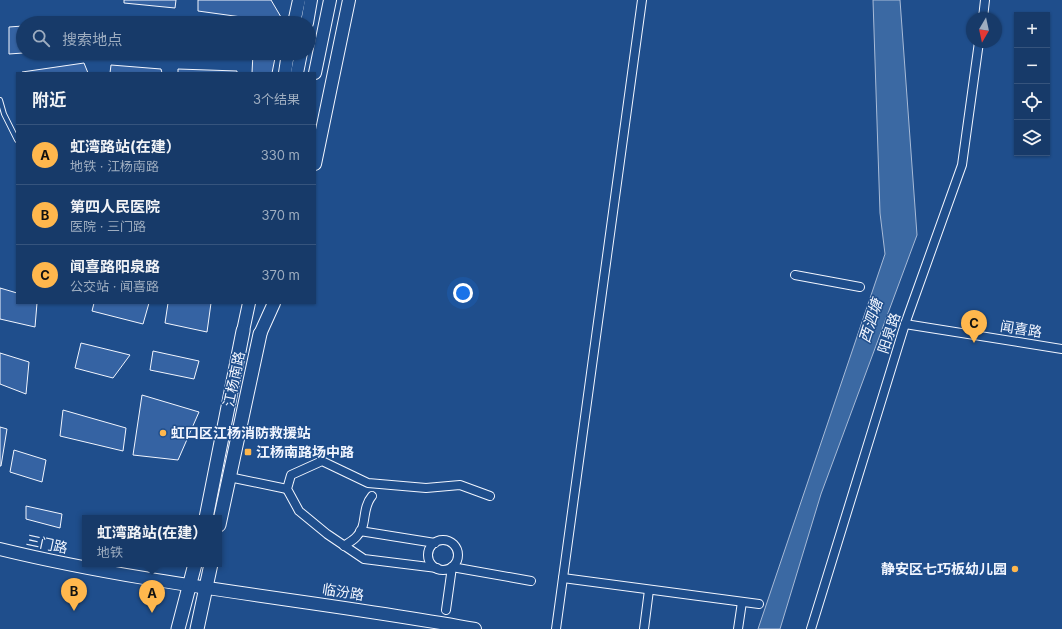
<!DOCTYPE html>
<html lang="zh">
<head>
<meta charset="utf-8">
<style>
	:root { --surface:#173a69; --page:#20416f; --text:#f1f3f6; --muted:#9eadc0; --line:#36547d; --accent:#ffb74d }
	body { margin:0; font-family:Inter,"Noto Sans SC",sans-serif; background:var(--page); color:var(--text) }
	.controls { position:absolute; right:12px; top:12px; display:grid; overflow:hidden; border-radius:0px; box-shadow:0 1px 3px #0004 }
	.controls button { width:36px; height:36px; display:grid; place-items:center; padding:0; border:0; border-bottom:1px solid var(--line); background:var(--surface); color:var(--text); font:20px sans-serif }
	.compass { position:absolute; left:966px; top:12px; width:36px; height:36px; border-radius:50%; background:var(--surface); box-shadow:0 1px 3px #0004; rotate:189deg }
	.you { position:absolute; left:463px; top:293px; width:14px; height:14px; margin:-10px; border:3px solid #fff; border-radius:50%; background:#1a73e8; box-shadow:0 0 0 6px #1a73e833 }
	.badge { display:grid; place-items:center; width:26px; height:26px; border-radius:50%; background:var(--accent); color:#111; font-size:13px; font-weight:700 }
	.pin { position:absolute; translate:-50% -33px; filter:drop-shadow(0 1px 2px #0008) }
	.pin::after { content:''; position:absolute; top:21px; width:14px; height:12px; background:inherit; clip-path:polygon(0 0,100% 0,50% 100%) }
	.popup { position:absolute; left:82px; top:515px; width:140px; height:52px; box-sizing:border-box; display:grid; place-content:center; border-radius:0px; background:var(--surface); filter:drop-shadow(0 1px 3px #0005); font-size:13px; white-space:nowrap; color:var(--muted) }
	.popup b { font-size:15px; color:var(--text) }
	.popup::after { content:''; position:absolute; left:50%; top:100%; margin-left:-8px; border:8px solid transparent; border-top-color:var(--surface) }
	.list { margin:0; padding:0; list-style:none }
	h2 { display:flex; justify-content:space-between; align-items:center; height:52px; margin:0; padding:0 16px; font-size:17px }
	h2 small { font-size:13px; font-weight:400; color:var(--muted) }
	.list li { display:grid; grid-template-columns:26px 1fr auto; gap:12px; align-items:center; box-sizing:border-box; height:60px; padding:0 16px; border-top:1px solid var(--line) }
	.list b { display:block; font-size:15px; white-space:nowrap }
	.list p { margin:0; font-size:13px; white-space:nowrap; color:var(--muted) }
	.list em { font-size:13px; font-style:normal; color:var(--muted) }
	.icon { flex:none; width:22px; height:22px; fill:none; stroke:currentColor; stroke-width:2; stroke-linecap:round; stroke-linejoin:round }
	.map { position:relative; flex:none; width:1062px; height:629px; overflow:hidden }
	.search { position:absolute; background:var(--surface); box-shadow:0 1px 3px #0004; left:16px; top:16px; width:300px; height:44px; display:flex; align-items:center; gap:10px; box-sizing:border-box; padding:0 14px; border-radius:22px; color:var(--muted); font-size:15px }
	.panel { position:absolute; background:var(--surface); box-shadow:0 1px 3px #0004; left:16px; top:72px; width:300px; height:232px; border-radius:0px }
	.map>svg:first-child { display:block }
	.water { fill:#3b69a3; stroke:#a8bbd7 }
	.building { fill:#3563a3; stroke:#f2f6ff }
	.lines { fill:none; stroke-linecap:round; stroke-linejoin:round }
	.lane-casing { stroke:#f2f6ff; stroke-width:6 }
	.street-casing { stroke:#f2f6ff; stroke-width:10 }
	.secondary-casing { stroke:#f2f6ff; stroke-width:14 }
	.primary-casing { stroke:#f2f6ff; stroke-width:15 }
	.lane { stroke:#1f4e8c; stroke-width:4 }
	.street { stroke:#1f4e8c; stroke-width:8 }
	.secondary { stroke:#1f4e8c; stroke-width:12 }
	.primary { stroke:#1f4e8c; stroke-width:13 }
	.poi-dot { fill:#ffb74d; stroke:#1f4e8c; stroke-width:1.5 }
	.labels { text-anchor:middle; stroke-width:3; stroke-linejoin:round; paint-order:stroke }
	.street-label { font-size:14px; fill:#f2f6ff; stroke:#1f4e8c }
	.poi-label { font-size:14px; font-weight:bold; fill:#f2f6ff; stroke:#1f4e8c; text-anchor:start }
	.water-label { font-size:15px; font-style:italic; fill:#f2f6ff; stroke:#1f4e8c }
</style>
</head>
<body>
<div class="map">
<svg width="1062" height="629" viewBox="0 0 1062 629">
	<rect width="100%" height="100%" fill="#1f4e8c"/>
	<polygon class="water" points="873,0 900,0 917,235 821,494 780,629 758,629 885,254 880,213"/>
	<g class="building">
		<polygon points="124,0 176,0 175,8 124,3"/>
		<polygon points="198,0 271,0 281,17 280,23 256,23 256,19 198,11"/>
		<polygon points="99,20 122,23 99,23"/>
		<polygon points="23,26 23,53 9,54 9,27"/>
		<polygon points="212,53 239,53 239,57"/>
		<polygon points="253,53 276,53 272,73 252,73"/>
		<polygon points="84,63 88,73 22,73 22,72"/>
		<polygon points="111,65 161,69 162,73 110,73"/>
		<polygon points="178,69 237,71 237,73 178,73"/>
		<polygon points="0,288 17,293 17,303 37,303 35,327 0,319"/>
		<polygon points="94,303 149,303 143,324 92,311"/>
		<polygon points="168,303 211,303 207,332 165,323"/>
		<polygon points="81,343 130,355 113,378 75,368"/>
		<polygon points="153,351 199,361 194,379 150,370"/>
		<polygon points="0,353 29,362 26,394 0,384"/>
		<polygon points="142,395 199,412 178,460 133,455"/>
		<polygon points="63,410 126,428 123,451 60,436"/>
		<polygon points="0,427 7,429 1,466 0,466"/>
		<polygon points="14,450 46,460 42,482 10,472"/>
		<polygon points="26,506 62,514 60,528 26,519"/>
	</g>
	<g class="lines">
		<defs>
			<polyline id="lane" points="0,100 4,114 17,140"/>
			<g id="street">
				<polyline points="983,18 985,0"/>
				<polyline points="795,275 860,287"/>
				<polyline points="905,324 1062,349"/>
				<polyline points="229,477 287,489"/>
				<polyline points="360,531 435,543"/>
				<circle cx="443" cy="555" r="15"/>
				<path d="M344 546C348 543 354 540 357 536 368 525 361 509 372 496"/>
				<polyline points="437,568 364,559 327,534 299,511 287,489 291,475 322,461 368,483 426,488 460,485 490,496"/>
				<polyline points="563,578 759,604"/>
				<polyline points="446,610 452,567 531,581"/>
				<polyline points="556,629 642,0"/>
				<polyline points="644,629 649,590"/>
				<polyline points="738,629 742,602"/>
				<polyline points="811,629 905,324 962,165 979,42"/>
			</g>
			<g id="secondary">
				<polyline points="294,23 299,0"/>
				<polyline points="307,23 311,0"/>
				<polyline points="285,73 288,53"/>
				<polyline points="297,73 301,53"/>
				<polyline points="315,73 330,0"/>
				<polyline points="315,164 349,0"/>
				<polyline points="243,331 249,303"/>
				<polyline points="260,334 274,303"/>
				<path d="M0 549C156 587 317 600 475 629"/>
			</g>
			<g id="primary">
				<polyline points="206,518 243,331"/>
				<polyline points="219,525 260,334"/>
				<polyline points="178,629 195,564"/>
				<polyline points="197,629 211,564"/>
			</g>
		</defs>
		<use href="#lane" class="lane-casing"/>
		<use href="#street" class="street-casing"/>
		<use href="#secondary" class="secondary-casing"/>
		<use href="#primary" class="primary-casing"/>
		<use href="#lane" class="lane"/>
		<use href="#street" class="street"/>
		<use href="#secondary" class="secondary"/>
		<use href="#primary" class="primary"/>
	</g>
	<g class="poi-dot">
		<circle cx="163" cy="433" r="4"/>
		<rect x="244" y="448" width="8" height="8" rx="2"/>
		<circle cx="1015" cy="569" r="4"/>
	</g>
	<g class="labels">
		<g class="street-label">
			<text transform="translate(1021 329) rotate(9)" y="5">闻喜路</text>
			<text transform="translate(889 333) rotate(-72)" y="5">阳泉路</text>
			<text transform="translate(234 379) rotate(-78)" y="5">江杨南路</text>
			<text transform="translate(47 544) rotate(12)" y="5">三门路</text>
			<text transform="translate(343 592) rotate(9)" y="5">临汾路</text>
		</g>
		<g class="poi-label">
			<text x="171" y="438">虹口区江杨消防救援站</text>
			<text x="256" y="457">江杨南路场中路</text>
			<text x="1007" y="574" text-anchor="end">静安区七巧板幼儿园</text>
		</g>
		<g class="water-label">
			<text transform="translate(871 321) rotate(-72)" y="5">西泗塘</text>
		</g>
	</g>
</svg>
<div class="controls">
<button>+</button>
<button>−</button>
<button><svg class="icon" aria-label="locate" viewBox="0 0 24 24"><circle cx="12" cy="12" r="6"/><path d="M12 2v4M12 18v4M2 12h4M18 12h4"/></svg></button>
<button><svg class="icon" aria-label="layers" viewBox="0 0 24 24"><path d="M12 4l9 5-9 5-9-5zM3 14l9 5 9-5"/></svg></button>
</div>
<svg class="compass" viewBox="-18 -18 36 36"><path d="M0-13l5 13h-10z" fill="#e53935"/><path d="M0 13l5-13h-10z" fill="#9eadc0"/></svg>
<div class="you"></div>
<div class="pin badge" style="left:152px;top:613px">A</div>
<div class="popup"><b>虹湾路站(在建）</b>地铁</div>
<div class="pin badge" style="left:74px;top:611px">B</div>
<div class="pin badge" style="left:974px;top:343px">C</div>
<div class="search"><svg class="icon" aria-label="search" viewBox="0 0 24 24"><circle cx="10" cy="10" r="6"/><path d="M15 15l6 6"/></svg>搜索地点</div>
<section class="panel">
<h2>附近<small>3个结果</small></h2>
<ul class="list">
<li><span class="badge">A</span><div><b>虹湾路站(在建）</b><p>地铁 · 江杨南路</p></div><em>330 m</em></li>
<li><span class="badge">B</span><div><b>第四人民医院</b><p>医院 · 三门路</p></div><em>370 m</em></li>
<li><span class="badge">C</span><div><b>闻喜路阳泉路</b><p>公交站 · 闻喜路</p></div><em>370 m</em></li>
</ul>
</section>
</div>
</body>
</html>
